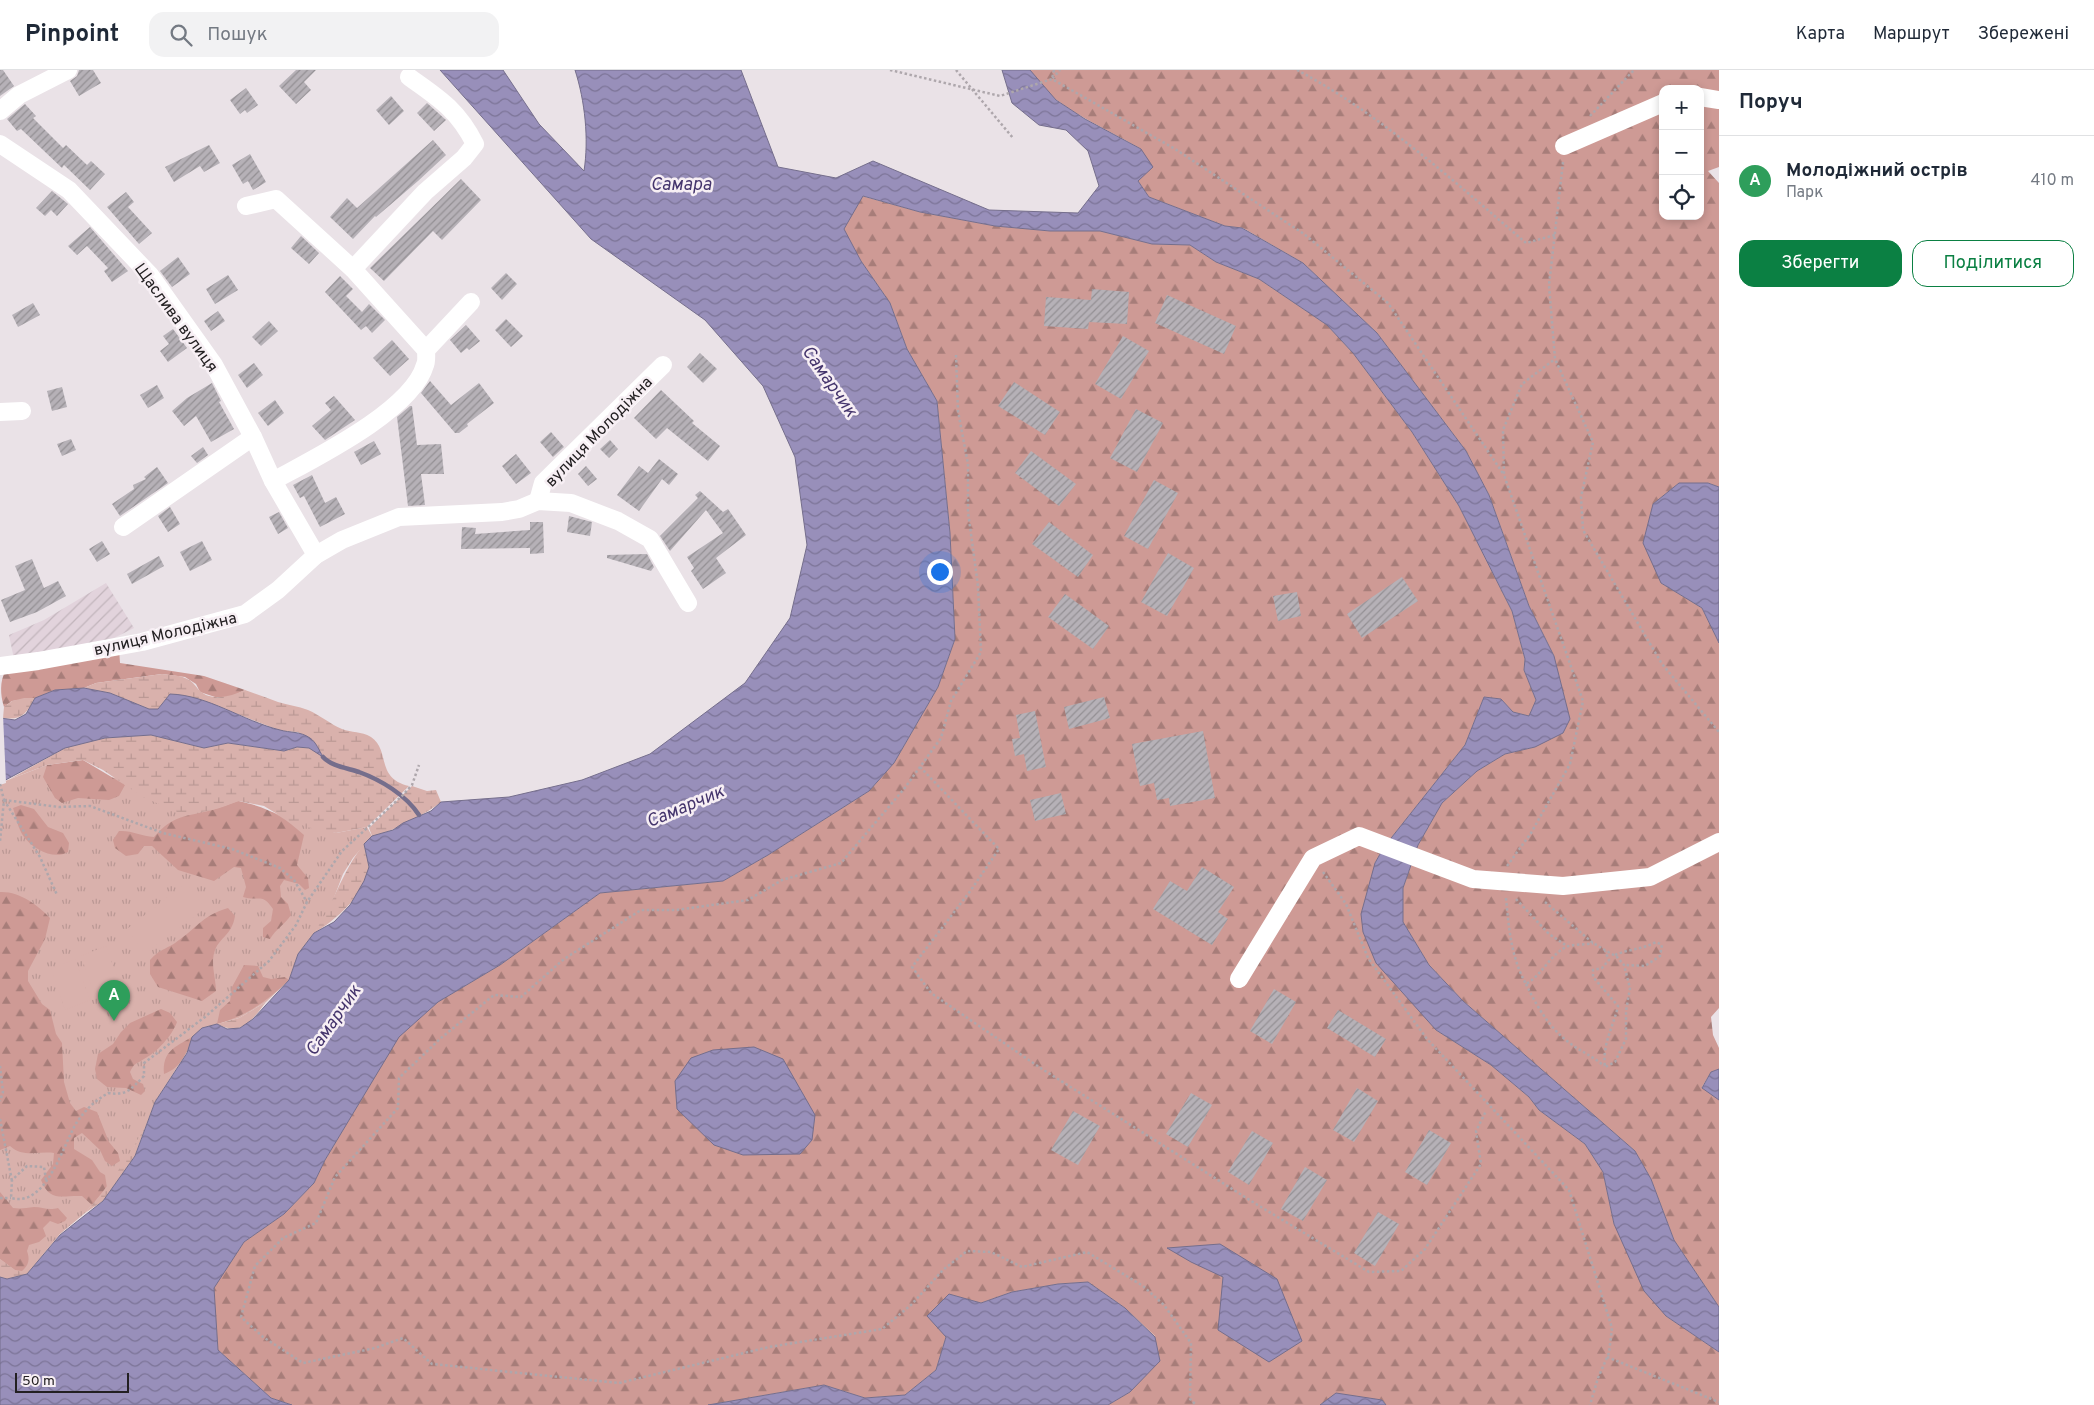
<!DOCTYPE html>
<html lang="uk">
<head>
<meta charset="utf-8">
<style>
	:root { --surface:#fff; --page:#f2f2f3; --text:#1f2937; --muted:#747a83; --line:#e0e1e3; --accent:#0b8043 }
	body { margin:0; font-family:Overpass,sans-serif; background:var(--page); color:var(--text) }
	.controls { position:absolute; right:15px; top:15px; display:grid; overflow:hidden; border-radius:10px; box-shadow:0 2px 8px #0003 }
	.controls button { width:45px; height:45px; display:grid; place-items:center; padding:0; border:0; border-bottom:1px solid var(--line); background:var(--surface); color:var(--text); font:25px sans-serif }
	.scale { position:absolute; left:15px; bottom:12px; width:114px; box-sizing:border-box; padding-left:5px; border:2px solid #232022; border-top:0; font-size:14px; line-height:18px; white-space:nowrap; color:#232022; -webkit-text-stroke:4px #f7eff4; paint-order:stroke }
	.you { position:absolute; left:939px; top:501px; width:18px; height:18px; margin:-12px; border:4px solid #fff; border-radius:50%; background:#1a73e8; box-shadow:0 0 0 8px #1a73e833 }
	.badge { display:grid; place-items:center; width:32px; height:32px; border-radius:50%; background:var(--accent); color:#fff; font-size:16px; font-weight:700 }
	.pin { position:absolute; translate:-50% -41px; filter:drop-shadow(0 1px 2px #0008) }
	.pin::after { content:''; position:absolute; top:26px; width:18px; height:15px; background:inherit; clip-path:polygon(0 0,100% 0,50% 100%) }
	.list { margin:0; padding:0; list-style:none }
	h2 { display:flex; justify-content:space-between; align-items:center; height:65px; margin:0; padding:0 20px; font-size:21px }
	h2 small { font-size:16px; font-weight:400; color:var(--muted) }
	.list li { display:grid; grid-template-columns:32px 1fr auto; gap:15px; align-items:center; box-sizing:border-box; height:90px; padding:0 20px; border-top:1px solid var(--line) }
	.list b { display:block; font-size:19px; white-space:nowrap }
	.list p { margin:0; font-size:16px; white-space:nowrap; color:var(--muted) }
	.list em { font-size:16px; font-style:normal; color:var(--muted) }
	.actions { display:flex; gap:10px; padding:15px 20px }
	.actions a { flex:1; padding:11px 0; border:1px solid var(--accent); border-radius:15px; text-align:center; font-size:18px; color:var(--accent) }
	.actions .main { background:var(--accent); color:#fff }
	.icon { flex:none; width:28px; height:28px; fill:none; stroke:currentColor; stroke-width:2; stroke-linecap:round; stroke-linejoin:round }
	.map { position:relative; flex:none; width:1719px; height:1335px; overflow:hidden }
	header { display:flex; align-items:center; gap:30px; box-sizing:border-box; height:70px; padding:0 25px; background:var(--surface); border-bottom:1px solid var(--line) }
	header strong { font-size:24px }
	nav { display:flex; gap:28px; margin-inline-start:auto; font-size:18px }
	.search { width:350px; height:45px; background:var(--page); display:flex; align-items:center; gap:12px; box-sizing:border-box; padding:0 18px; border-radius:15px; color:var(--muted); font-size:19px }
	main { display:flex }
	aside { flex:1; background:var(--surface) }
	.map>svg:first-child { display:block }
	.industrial { fill:url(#industrial-furrows) }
	.grass { fill:url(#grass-tufts) }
	.forest { fill:url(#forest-firs); fill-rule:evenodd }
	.wetland { fill:url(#wetland-marsh) }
	.garden { fill:#d9b1ac }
	.water { fill:url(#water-waves); stroke:#756e8c }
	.pier { fill:#eae2e7 }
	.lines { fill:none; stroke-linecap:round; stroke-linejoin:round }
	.stream { stroke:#756e8c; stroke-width:4.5 }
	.building { fill:url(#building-hatch) }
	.path { stroke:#aea7ac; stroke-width:2.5; stroke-dasharray:2.5 2.5; stroke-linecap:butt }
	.minor { stroke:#fff; stroke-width:18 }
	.labels { text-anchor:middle; stroke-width:5; stroke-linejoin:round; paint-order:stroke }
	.street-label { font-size:16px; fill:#232022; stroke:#f7eff4 }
	.water-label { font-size:18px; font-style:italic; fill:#44346c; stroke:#f7eff4 }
</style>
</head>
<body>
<header>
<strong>Pinpoint</strong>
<div class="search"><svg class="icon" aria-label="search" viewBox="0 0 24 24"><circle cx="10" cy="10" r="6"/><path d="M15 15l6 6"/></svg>Пошук</div>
<nav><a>Карта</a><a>Маршрут</a><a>Збережені</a></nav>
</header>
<main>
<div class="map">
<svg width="1719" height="1335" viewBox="0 0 1719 1335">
	<defs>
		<pattern id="industrial-furrows" width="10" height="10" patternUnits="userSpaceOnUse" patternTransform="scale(1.25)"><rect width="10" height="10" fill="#e2d3dc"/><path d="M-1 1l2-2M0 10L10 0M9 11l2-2" fill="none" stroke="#c2b5bc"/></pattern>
		<pattern id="grass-tufts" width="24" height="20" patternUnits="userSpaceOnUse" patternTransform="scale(1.25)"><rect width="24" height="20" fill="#d9b1ac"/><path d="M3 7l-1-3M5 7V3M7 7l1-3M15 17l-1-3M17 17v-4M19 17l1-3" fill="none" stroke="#ba9894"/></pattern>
		<pattern id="forest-firs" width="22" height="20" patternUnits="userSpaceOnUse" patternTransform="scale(1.25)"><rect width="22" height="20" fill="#ce9a95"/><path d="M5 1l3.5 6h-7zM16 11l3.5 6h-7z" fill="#a77d79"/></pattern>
		<pattern id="wetland-marsh" width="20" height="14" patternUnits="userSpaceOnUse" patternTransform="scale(1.25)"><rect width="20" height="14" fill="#d9b1ac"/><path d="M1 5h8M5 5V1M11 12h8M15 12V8" fill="none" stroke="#ba9894"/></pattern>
		<pattern id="water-waves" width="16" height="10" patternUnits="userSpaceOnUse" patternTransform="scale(1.25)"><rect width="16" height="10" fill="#988fba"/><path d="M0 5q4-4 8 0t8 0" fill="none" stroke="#7c7497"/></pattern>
		<pattern id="building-hatch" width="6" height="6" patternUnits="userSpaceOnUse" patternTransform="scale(1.25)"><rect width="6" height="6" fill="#b6b1b7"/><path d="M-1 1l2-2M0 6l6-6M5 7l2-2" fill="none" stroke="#949094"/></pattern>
	</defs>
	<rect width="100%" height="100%" fill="#eae2e7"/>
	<polygon class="industrial" points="106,513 134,558 108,571 14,589 9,565 44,550"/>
	<polygon class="grass" points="47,695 238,731 336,763 367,757 372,766 353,788 343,804 327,846 298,884 289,910 266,932 239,948 202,958 155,1032 146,1056 127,1089 107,1118 85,1143 60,1164 27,1204 0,1207 0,713"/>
	<g class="forest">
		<path d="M1030 0H1719V97L1708 101 1719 113V417L1708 413H1679L1653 434 1661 513 1702 538 1719 573V938L1711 947 1713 965 1719 978V999L1711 1002 1702 1017 1719 1030V1237L1674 1170 1651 1109 1635 1081 1463 931 1429 895 1403 852V818L1418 775 1442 733 1477 701 1505 684 1535 677 1554 586 1529 536 1489 425 1466 381 1377 263 1303 193 1243 158 1225 156 1149 127 1138 111 1141 79C1112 61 1042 32 1030 0ZM1663 19H1700V146H1663Z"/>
		<polygon points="862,126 920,142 995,156 1050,161 1100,161 1152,174 1190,175 1216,192 1259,209 1327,255 1353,283 1412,362 1459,436 1512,541 1525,589 1524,600 1536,630 1529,646 1513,642 1501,629 1484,627 1465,675 1384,777 1375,793 1436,960 1491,995 1529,1027 1539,1040 1585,1074 1603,1102 1614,1154 1666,1246 1719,1282 1719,1335 1386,1335 1382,1330 1336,1324 1320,1335 1108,1335 1130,1322 1155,1266 1125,1238 1088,1212 1058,1214 1012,1222 981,1233 948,1224 946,1267 936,1300 905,1325 865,1328 824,1315 708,1335 292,1335 271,1328 218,1280 213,1218 244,1172 284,1144 314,1113 325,1090 398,967 438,932 500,895 600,823 723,811 768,785 869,721 894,693 938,617 955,569 950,463 937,331 907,279 890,233 861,191 843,159"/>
		<path d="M119 578 120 593 204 606 245 620 231 627H215L200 622 196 614 185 607 162 604 96 613 84 618 55 620 35 628 12 631 4 637C0 624 0 612 5 601Z"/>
		<polygon points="83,690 125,715 119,726 109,730 78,728 62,733 55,728 43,707 47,695"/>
		<path d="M238 731C267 737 282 745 304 765L297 795 308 808 309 818 305 820 299 814 284 810 280 816 281 827 288 834 291 845C285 854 276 859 270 869L263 867V858L271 851 273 839C262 822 258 832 243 827L246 817 241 798 234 797 214 811 178 800 152 776H144L138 784 126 786 115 778 113 770 119 761C131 760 141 766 154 767 174 744 186 747 212 740 221 738 230 734 238 731Z"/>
		<path d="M21 735 34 739 48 757 63 763 69 773 68 782C54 790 34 780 24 767 18 759 16 747 13 738Z"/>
		<path d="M0 822C19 821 38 835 50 848L45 869 28 901V911L42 934 50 940 56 964 62 973 64 1012 70 1033 76 1041 84 1037 97 1042 109 1072 118 1083 120 1091 112 1096 105 1091 100 1080 82 1063 74 1068V1079L92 1090 100 1102 105 1105 107 1118 92 1135 82 1126C62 1125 50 1133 41 1110L53 1094 54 1083C39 1081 23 1088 10 1076L0 1080Z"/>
		<path d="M228 838 235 846C232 865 220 867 215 880 210 893 216 908 216 921L202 931 158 917 150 904V890C161 878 168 879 179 870 200 855 202 846 228 838Z"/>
		<path d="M244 895 258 896 263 907 271 909 285 907 289 910C266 932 246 946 217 954L220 940 230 931 232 917Z"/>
		<path d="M161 939 170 943 177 952C172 966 157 982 144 989 136 994 134 993 130 1002L133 1009 143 1014 145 1021 141 1025 126 1018 107 1017 97 1009 95 999 98 984 113 974 121 962 130 953Z"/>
		<path d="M192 967C187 983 181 998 164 1004 162 981 175 977 192 967Z"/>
		<path d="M0 1122 13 1138C21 1139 26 1138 34 1137 43 1137 48 1141 58 1138L67 1148 65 1151 58 1154 50 1151 43 1158 46 1166 39 1172 29 1175 27 1181C30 1189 29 1195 22 1201L15 1200 0 1189Z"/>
	</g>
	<g class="wetland">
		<path d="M162 604C169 605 179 605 185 608 193 611 195 616 200 621 212 632 232 626 245 620 256 624 267 628 278 632 288 635 298 636 308 640 320 645 330 654 342 659 352 663 361 661 371 667 391 681 375 708 409 716L367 757 336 763 313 759 287 750 264 736 239 731 212 740 184 745 143 727 103 700 83 690 47 695 10 709 65 678 105 668 151 665 204 678 228 673 284 681 297 677 310 678 322 686 298 662 281 661 209 633 170 624 158 639H149L110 623 84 618 96 613Z"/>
		<path d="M24 628H35C27 643 21 651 3 648L4 637 12 631Z"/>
		<path d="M412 716 427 721 436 720 441 732C428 743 388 764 372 766L369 758Z"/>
		<path d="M364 774C365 781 369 790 369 797 367 823 335 851 314 863 334 834 342 801 364 774Z"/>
		<path d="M266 932C252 950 242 967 217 954L239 948Z"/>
		<path d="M146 1055 135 1086 103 1131 85 1143C109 1116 128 1088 146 1055Z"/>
		<polygon points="0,1189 15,1200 27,1204 7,1209 0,1207"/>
	</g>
	<g class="garden">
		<polygon points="186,813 205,838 145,884 127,859"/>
		<polygon points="106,876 121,918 96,928 81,886"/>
		<polygon points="75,889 90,930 65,940 51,899"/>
	</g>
	<g class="water">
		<path d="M440 0H503L539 54 584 101C589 69 585 31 575 0H741L778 97 836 108 873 91 989 140 1078 143 1099 116 1088 81 1066 60 1039 55 1012 33 1002 0H1030L1056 30 1085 49 1141 79 1153 97 1138 111 1149 127 1225 156 1242 158 1303 193 1377 263 1466 381 1489 425 1529 536 1554 586 1570 649 1563 663 1535 677 1505 684 1477 701 1442 733 1418 775 1403 818V852L1429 895 1463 931 1635 1081 1651 1109 1674 1170 1719 1237V1282L1666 1246 1644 1221 1614 1154 1603 1102 1585 1074 1539 1040 1529 1027 1491 995 1436 960 1376 893 1363 862 1361 844 1375 793 1384 777 1465 675 1484 627 1501 629 1513 642 1529 646 1536 630 1524 600 1525 589 1512 541 1459 436 1412 362 1353 283 1327 255 1259 209 1216 192 1190 175 1152 174 1100 161H1050L995 156 920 142 863 126 844 159 861 191 890 233 907 279 937 331 950 463 955 569 938 617 894 693 869 721 768 785 723 811 600 823 500 895 438 932 399 967 325 1090 314 1113 284 1144 244 1172 214 1218 218 1280 271 1328 292 1335H0V1207L7 1209 27 1204 60 1165 103 1131 135 1086 155 1032 187 983 192 967 202 958 217 954 227 959 240 958 253 949 289 910 298 884 314 863 334 852 350 835 364 811 369 797 364 774 372 766 393 760 403 753 431 741 441 732 509 727 582 710 650 684 745 613 790 548 807 475 795 387 763 316 705 250 591 169Z"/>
		<polygon points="1679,413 1708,413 1719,417 1719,573 1702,538 1661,513 1643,473 1653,434"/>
		<path d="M84 618 110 623 149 639H158L170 624C208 625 243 651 280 660 290 663 300 661 310 668 316 672 319 680 323 687L309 678 297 677 284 681 228 673 204 678 151 665 105 668 65 678 0 713V648L15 650 26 644 35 628 55 620Z"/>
		<polygon points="754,977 783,989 815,1045 812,1070 800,1084 743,1085 714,1075 677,1039 675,1011 691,988 713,980"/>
		<polygon points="1719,999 1719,1030 1702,1018 1711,1002"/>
		<polygon points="1220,1174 1277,1209 1302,1271 1269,1292 1218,1260 1223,1207 1191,1192 1167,1178"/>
		<polygon points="1088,1212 1125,1238 1155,1267 1160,1291 1130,1322 1108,1335 708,1335 824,1315 865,1328 905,1325 936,1300 946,1267 927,1246 949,1224 981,1233 1012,1222 1058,1214"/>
		<polygon points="1336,1323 1382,1330 1386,1335 1320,1335"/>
	</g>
	<polygon class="pier" points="0,645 3,645 6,713 0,715"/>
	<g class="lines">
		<path class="stream" d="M323 687C331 696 347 698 359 702 381 710 406 725 419 745"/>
	</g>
	<g class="building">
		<polygon points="0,0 3,0 14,16 0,26"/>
		<polygon points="79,0 93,0 101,13 79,26 70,11 77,6"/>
		<polygon points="296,0 316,0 304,12 311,20 296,34 279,16"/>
		<polygon points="246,18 258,35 247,43 245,40 240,44 230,30"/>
		<polygon points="391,26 404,41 389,55 376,40"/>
		<polygon points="427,33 446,50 434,61 417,43"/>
		<polygon points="25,34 36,46 33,48 63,78 66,75 87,95 91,91 105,104 90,120 64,95 62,98 21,59 17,61 7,49"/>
		<polygon points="433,70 446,85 418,111 376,147 375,146 353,169 330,147 347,128 357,138"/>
		<polygon points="209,75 220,93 204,102 200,96 174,112 165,97"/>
		<polygon points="250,84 266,112 253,120 248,111 243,114 232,95"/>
		<polygon points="461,109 481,130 442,170 433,161 384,211 370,198"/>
		<polygon points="52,121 68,134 57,146 51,140 45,146 36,138"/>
		<polygon points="126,122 134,132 128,137 152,163 139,174 107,137"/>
		<polygon points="90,157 128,201 112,212 104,201 108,198 87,176 77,185 68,176"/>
		<polygon points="301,166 319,183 309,194 291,178"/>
		<polygon points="178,187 190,204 172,217 160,201"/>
		<polygon points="506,203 517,214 502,230 491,218"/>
		<polygon points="228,205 238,220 215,234 206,219"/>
		<polygon points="340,206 353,219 346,226 362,242 369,234 385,250 372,263 366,256 361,260 325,222"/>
		<polygon points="1092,219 1129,222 1127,254 1089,252 1088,259 1044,256 1046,227 1091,230"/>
		<polygon points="1167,225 1236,256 1224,284 1155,253"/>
		<polygon points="33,233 40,245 18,257 12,245"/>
		<polygon points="218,241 225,251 211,261 204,251"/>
		<polygon points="506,249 523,266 511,277 495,260"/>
		<polygon points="269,251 278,261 261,276 252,267"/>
		<polygon points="466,255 480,271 469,280 467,278 461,283 450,270"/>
		<polygon points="173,259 187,278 168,292 160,281 169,274 163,266"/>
		<polygon points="1123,266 1149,281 1121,329 1095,314"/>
		<polygon points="392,270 409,289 390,306 373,288"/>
		<polygon points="700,283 717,299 703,313 687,297"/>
		<polygon points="254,293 263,305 247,318 238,305"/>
		<polygon points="430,311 451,335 479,313 494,333 467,354 468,356 459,363 455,363 421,323"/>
		<polygon points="1014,312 1060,342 1045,365 998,336"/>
		<polygon points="212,313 221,331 219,332 234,359 211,372 196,346 184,356 172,341 187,328"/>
		<polygon points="157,315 164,328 148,338 140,325"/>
		<polygon points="62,317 67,337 52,341 47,321"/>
		<polygon points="661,320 694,351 692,353 720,376 708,391 667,358 656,369 634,348"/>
		<polygon points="334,326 355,350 325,370 312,356 331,340 325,333"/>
		<polygon points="275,330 284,343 268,356 258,343"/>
		<polygon points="410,336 412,336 417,375 441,374 444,404 421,404 425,435 408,436 397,347"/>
		<polygon points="1136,339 1163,353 1137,402 1110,388"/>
		<polygon points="551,362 564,377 553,387 540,372"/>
		<polygon points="71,369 76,380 62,386 57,374"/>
		<polygon points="610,370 618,379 609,388 600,379"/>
		<polygon points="374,371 381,384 361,395 354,382"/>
		<polygon points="203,377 208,385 197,393 191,386"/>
		<polygon points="1031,381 1076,414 1059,436 1015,403"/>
		<polygon points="516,384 531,403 516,414 502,396"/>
		<polygon points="659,389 678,404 669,415 662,409 639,441 617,425 639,396 648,403"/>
		<polygon points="586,396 597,409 588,416 578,404"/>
		<polygon points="157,397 168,413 120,446 112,434 134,419 133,415 146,409 144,407"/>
		<polygon points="312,405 325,433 336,427 345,444 320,457 304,426 300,428 293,415"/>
		<polygon points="1154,410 1178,423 1148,479 1124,466"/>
		<polygon points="700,421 723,442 728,439 746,465 716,488 726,503 703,519 691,501 694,498 687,487 723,463 706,440 670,481 660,466 698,428 695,425"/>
		<polygon points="170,437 180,454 168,462 158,446"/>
		<polygon points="279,442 288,458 278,464 269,447"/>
		<polygon points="569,446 592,452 590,466 567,462"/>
		<polygon points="530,452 543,452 544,483 530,484 530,478 461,479 462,457 476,458 475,464 530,460"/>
		<polygon points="1049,452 1093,485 1078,507 1032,474"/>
		<polygon points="102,471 110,484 97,492 89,479"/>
		<polygon points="202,471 212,490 190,501 180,482"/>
		<polygon points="1168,483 1194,498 1167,546 1141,532"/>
		<polygon points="647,484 654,497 651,501 607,488 607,485"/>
		<polygon points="159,486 164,496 132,514 127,504"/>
		<polygon points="32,489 44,518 58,511 66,526 37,542 10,552 1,530 25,520 15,496"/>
		<polygon points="1402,507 1418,531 1362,568 1347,544"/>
		<polygon points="1297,522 1301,546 1278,551 1273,526"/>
		<polygon points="1065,524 1109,556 1093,579 1048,547"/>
		<polygon points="1104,627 1110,648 1069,659 1064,637"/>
		<polygon points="1035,641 1046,697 1027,701 1024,684 1015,686 1012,669 1020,668 1016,645"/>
		<polygon points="1203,661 1215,728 1170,736 1169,728 1157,730 1154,713 1140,716 1132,674"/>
		<polygon points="1061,723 1066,744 1035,751 1030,730"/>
		<polygon points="1202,797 1234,817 1218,842 1228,849 1212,875 1153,839 1170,811 1187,821"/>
		<polygon points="1274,919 1296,932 1272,974 1250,961"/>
		<polygon points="1338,940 1386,969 1375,987 1327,958"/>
		<polygon points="1357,1018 1378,1031 1354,1072 1333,1060"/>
		<polygon points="1191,1023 1212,1035 1188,1077 1166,1064"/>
		<polygon points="1073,1041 1100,1056 1078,1095 1051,1080"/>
		<polygon points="1429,1060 1451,1073 1427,1115 1405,1102"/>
		<polygon points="1252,1061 1273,1073 1249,1115 1228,1102"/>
		<polygon points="1305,1097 1327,1110 1303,1151 1281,1139"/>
		<polygon points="1378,1142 1399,1154 1375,1196 1354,1183"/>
	</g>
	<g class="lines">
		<g class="path">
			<polyline points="890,0 1000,26 1052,9 1175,79 1304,164 1388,233 1504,405"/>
			<polyline points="956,0 1013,68"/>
			<polyline points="1054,0 1052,9 1060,0"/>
			<path d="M1297 0C1379 43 1456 113 1526 173L1555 165"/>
			<polyline points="1590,46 1634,0"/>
			<polyline points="1563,92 1549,215 1555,289 1593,372 1581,427 1583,460 1662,594 1719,662"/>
			<polyline points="956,285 958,341 968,394 968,442 978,516 981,582 951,631 941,668 904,719 841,793 782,810 748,830 676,840 641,840 564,889 521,927 494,925 441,968 399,1008 398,1038 335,1107 316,1153 283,1168 255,1196 241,1247 263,1267 303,1293 375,1278 403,1268 432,1294 619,1313 769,1277 882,1259 911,1235 943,1200 967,1181 991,1182 1022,1197 1087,1182 1143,1216 1164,1235 1191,1273 1190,1329 1196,1335"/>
			<polyline points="920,697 999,779 971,820 912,897 931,923 1042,999 1256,1134 1369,1202 1401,1201 1425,1179 1481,1094 1476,1061 1486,1041"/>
			<polyline points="0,714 4,730 0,771"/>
			<polyline points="4,730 59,737 90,736 163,763 232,779 280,798 294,810 307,832"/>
			<polyline points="4,730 40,787 57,825"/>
			<polyline points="1507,796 1531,763 1570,694 1583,631 1504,405 1503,360 1522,314 1555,289"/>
			<polyline points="1323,802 1346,834 1368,888 1427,969 1569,1120 1612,1258 1609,1283 1598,1308 1590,1335"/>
			<path d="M1506 828C1509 859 1511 887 1526 914 1542 905 1549 886 1566 877 1572 874 1585 875 1593 873"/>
			<polyline points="1516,829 1549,864 1567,876"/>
			<path d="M1545 832 1593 873 1617 887 1624 895 1630 918 1626 941V969L1615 992 1605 997C1602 974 1613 958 1618 936L1593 907V900L1602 898 1609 890 1605 881"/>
			<path d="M1615 885C1628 879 1641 880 1656 872L1662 875 1660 886 1645 896 1624 895"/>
			<path d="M1526 914C1537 937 1550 959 1571 974 1582 982 1594 987 1604 996"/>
			<polyline points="0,996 3,1022 0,1031"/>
			<polyline points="0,1049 12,1111"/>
			<path d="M46 1110 44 1097 27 1096 12 1110 11 1128C47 1138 63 1074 77 1052 86 1039 95 1031 108 1023 127 1026 131 1019 144 1006V993L205 947 269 891 296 855 307 832 342 781 402 726 412 715 419 695"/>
			<polyline points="0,1128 11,1128"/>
			<polyline points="1607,1287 1719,1332"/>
		</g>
		<g class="minor">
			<polyline points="1700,27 1719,30"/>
			<polyline points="0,41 19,25 68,0"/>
			<polyline points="0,74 69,120 150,205 214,295 253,367 273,411 316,485"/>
			<polyline points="1564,76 1663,33"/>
			<path d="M246 136 276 129 353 199 426 280C426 284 427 291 425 295 412 341 313 389 273 411"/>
			<path d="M353 199 425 122 464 88 475 74C458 40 439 28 409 7"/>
			<polyline points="426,280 471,232"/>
			<polyline points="0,342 22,341"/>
			<polyline points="538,431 543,413 663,295"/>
			<polyline points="123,457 253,367"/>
			<polyline points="0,596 38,591 142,572 245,544 278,520 316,485 342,470 399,447 502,442 519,439 538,431 571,433 618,451 650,469 688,533"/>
			<polyline points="1239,909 1313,788 1359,766 1473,809 1563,816 1650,807 1719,772"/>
		</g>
	</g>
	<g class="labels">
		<g class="street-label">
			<text transform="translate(177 247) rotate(54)" y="6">Щаслива вулиця</text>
			<text transform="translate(598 361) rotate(-46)" y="6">вулиця Молодіжна</text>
			<text transform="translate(165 563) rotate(-13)" y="6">вулиця Молодіжна</text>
		</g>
		<g class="water-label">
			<text x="681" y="120">Самара</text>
			<text transform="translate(830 311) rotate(55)" y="6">Самарчик</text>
			<text transform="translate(685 736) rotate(-23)" y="6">Самарчик</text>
			<text transform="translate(333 950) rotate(-55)" y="6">Самарчик</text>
		</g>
	</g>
</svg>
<div class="controls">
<button>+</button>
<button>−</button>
<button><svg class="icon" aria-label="locate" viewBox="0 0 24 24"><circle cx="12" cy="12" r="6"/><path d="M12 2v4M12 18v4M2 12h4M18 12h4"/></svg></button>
</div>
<div class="scale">50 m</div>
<div class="you"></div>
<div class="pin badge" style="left:114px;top:951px;background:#2e9e5b">A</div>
</div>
<aside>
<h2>Поруч<small></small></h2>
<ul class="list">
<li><span class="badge" style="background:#2e9e5b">A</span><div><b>Молодіжний острів</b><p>Парк</p></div><em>410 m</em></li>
</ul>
<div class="actions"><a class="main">Зберегти</a><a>Поділитися</a></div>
</aside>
</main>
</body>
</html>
